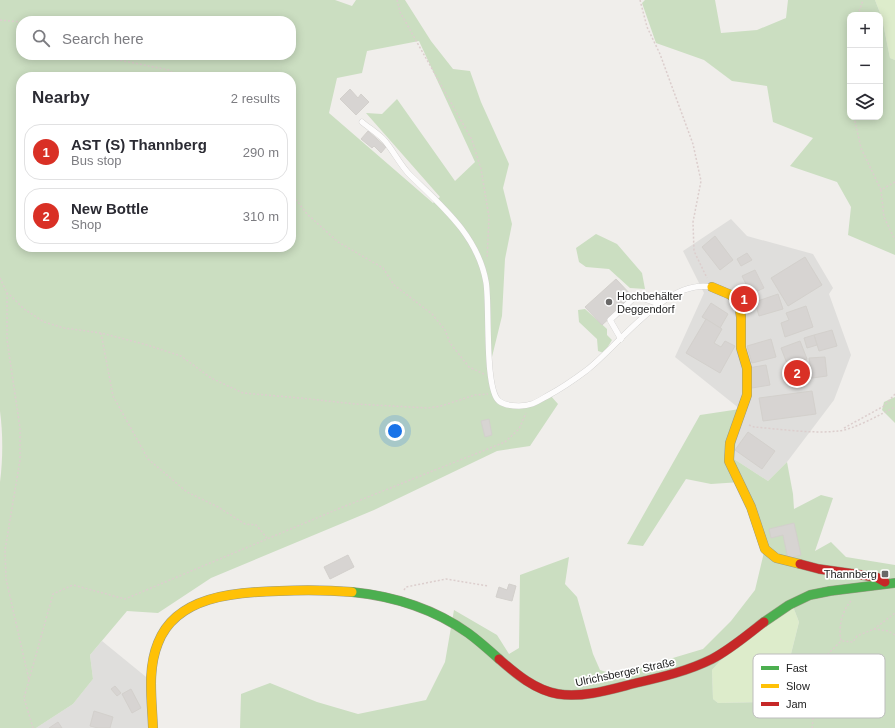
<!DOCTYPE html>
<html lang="en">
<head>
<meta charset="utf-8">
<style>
	:root { --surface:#fff; --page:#f7f7f7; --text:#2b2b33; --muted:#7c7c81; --line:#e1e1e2; --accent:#d93025 }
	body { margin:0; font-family:Arial,sans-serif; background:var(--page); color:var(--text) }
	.controls { position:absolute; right:12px; top:12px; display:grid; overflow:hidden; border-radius:8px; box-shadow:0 2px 10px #0003 }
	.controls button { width:36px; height:36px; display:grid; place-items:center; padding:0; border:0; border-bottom:1px solid var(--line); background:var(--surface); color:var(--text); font:20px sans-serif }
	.you { position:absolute; left:395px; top:431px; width:14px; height:14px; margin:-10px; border:3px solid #fff; border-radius:50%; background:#1a73e8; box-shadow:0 0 0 6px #1a73e833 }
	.badge { display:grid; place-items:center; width:26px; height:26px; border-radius:50%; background:var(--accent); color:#fff; font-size:13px; font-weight:700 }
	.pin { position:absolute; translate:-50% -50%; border:2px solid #fff; box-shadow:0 1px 4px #0006 }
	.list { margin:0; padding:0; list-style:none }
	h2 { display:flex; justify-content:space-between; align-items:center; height:52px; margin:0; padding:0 16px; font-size:17px }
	h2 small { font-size:13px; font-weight:400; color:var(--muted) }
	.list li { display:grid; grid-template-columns:26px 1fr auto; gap:12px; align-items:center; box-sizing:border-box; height:56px; margin:0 8px 8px; padding:0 8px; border:1px solid var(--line); border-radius:16px }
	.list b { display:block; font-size:15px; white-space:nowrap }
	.list p { margin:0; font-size:13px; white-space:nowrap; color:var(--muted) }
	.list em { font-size:13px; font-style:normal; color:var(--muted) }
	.icon { flex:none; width:22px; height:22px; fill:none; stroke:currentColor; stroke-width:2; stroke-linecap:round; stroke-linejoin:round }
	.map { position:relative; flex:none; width:895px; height:728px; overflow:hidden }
	.search { position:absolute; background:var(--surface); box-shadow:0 2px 10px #0003; left:16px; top:16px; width:280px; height:44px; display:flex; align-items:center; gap:10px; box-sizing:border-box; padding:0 14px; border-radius:16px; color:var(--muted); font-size:15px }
	.panel { position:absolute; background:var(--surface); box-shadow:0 2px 10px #0003; left:16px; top:72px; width:280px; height:180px; border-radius:16px }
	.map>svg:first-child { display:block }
	.residential { fill:#dfdedc }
	.grass { fill:#ddeccb }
	.forest { fill:#cbdec1; fill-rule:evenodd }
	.building { fill:#d7d4d2; stroke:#d3d0cc }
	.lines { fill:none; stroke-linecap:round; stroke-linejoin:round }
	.lane-casing { stroke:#c9c8c7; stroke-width:6 }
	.fast-casing { stroke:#999a82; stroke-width:10 }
	.slow-casing { stroke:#999a82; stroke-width:10 }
	.jam-casing { stroke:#999a82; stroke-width:10 }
	.path { stroke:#dccecd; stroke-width:1.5; stroke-dasharray:2 2; stroke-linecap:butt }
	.lane { stroke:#fdfcfc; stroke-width:5.5 }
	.fast { stroke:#4caf50; stroke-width:9 }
	.slow { stroke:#ffc107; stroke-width:9 }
	.jam { stroke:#c62828; stroke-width:9 }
	.poi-dot { fill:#6a6968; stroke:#fff; stroke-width:1.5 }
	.labels { text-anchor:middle; stroke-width:3.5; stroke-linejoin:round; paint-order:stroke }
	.poi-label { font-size:11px; fill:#222; stroke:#fff; text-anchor:start }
	.street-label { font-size:11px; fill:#222; stroke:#fff }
	.key { fill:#fff; stroke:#bdbdbd; stroke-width:1 }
	.key-label { font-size:11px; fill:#222 }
</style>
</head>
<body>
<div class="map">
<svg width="895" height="728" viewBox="0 0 895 728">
	<rect width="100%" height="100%" fill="#f0eeeb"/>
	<g class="residential">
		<polygon points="731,219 747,236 813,254 833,288 829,294 851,355 834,400 787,462 768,481 734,459 740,409 675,357 704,293 683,251"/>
		<polygon points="102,641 151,681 156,728 36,728 73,704 93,679 90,655"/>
	</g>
	<g class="grass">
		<polygon points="875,0 895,0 895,60 890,58 882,18"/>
		<polygon points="792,604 799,622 787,670 775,699 770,702 718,703 713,699 712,670 720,661"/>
	</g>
	<g class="forest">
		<path d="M0 0H335L352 6 356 0H405L431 41 453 69 470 71 481 102 509 164 503 188 512 224 505 259 502 316 491 361 492 386 499 400 508 405 528 406 550 395 558 404 530 446 497 451 374 510 211 578 158 613 127 611 90 655 93 679 73 704 36 728H0V482C3 458 3 434 0 411ZM21 21H291V55H21ZM419 41 475 162 455 181 397 99 382 114 366 113 440 197 433 203 329 113 337 78 362 73 367 51ZM21 77H291V247H21Z"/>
		<path d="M645 0H715L721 33 757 30 786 18 788 0H875L882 18 890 58 895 60V255L848 235 851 207 837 182 790 166 813 138 773 122 767 86 732 81 704 60 656 43 642 3ZM850 15H880V117H850Z"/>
		<polygon points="596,234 617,244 642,273 645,289 630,288 609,269 586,267 579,262 576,248"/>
		<polygon points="585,309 607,329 607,335 612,340 604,353 598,351 597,339 579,322 578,310"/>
		<polygon points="895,397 895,423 882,410 884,402"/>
		<path d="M740 409 734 459 768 481 787 462 793 494 794 509 821 495 833 498 815 551 831 542 846 557 895 565V728H240L241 694 270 683 317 702 358 714 426 700 445 662 454 610 497 635 509 654 519 648 520 575 569 557 565 584 577 597 593 654 600 670 616 675 703 649 731 621 755 590 765 548 741 482 711 484 686 479 643 546 627 544 700 415ZM792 604 799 622 787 670 775 699 770 702 718 703 713 699 712 670 720 661Z"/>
	</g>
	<g class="building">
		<polygon points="350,89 358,98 361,94 369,102 356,115 340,99"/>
		<polygon points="368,131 386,147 381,153 374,146 372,148 361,139"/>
		<polygon points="715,236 733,260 720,270 702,247"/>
		<polygon points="747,253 752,260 741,266 737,259"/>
		<polygon points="805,257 822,285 788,306 771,278"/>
		<polygon points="755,270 764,288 751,294 742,276"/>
		<polygon points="616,279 633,297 602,325 585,307"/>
		<polygon points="778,294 783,309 759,316 755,302"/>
		<polygon points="711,303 728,314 720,328 702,317"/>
		<polygon points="806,306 813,327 785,337 781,323 789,320 786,313"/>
		<polygon points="706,319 722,329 714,343 721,347 725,341 735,346 720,373 686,353"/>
		<polygon points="832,330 837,346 819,351 814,335"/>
		<polygon points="814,335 817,345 807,348 804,338"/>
		<polygon points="771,339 776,357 752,363 747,346"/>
		<polygon points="800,341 807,359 788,366 781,348"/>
		<polygon points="825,357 827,376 812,378 809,358"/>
		<polygon points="766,365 770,385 752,388 748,368"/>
		<polygon points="812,391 816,414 763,421 759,398"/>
		<polygon points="489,419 492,435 485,437 481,421"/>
		<polygon points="748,432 775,451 762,469 735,450"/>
		<polygon points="794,523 801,555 788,559 783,535 771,538 769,529"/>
		<polygon points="348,555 354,567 330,579 324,567"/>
		<polygon points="509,584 516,586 512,601 496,597 499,587 507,590"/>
		<polygon points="115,686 121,693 117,696 111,689"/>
		<polygon points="131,689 141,708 132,713 122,694"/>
		<polygon points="94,711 113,717 110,728 98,728 90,726"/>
		<polygon points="58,722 62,728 49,728"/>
	</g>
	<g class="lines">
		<defs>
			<g id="lane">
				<path d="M362 122C369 128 379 134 385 141 394 152 401 166 410 175 442 206 478 236 486 282 490 303 484 389 499 401 504 405 512 406 519 406 532 406 538 401 549 395 562 388 575 379 587 370 620 344 666 279 711 287"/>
				<polyline points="621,339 610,320 636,296 659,304"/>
			</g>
			<g id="fast">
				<path d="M352 592C392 596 434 609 468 633 479 641 489 650 499 659"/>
				<polyline points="764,622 789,605 810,595 830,591 895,583"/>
			</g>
			<g id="slow">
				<polyline points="712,287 731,295 739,304 741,317 741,348 747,368 747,395 730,443 729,461 751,507 765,549 776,558 800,564"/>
				<path d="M153 728C152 700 147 670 158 643 176 596 235 592 279 591 303 590 327 590 352 592"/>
			</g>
			<g id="jam">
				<polyline points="800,564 819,569 876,577 885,582"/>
				<path d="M499 659C516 674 535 690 558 694 584 698 612 689 636 683 662 677 688 671 712 659 731 649 747 635 764 622"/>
			</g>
		</defs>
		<use href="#lane" class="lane-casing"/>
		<use href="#fast" class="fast-casing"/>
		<use href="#slow" class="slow-casing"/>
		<use href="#jam" class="jam-casing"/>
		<g class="path">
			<polyline points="397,0 400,12 472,140 481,169 489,217 487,259"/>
			<polyline points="640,0 647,27 660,54 693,144 701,181 693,222 694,251 707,278"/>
			<polyline points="858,15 863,0"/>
			<polyline points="0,20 21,22"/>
			<polyline points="101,55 109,58 169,70 178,77"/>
			<polyline points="850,78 850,89"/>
			<polyline points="854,117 861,148 881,190"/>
			<polyline points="895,182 881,190 884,217 895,240"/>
			<polyline points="291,193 307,214 338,242 383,268 394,285 432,314 445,330 450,343 469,367 484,374"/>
			<polyline points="0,278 7,293 11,296 24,309 44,322 64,328 101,333 144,344 181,356 211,378 243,393 300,398 355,404 428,408 441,406 475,395 488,394"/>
			<polyline points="7,293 7,340 20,428 20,460 5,550 6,579 29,680 53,594 73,585 125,599 338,509 505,442 519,429 526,413"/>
			<polyline points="101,333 113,396 148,459 187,492 218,507 245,524 256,525 267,538"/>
			<path d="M749 425 754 427C780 429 812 434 838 431 853 430 881 414 895 407"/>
			<polyline points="844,428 884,406 895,394"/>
			<polyline points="404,590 406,587 446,579 488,586"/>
			<path d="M851 601C842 611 838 627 841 641L853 642 857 636 874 629 895 613"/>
			<polyline points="874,629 888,631 895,635"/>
			<polyline points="29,680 24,698 33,728"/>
			<polyline points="812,728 815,703 824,658 841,641"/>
		</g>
		<use href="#lane" class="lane"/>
		<use href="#fast" class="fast"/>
		<use href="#slow" class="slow"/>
		<use href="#jam" class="jam"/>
	</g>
	<g class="poi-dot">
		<circle cx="609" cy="302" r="4"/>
		<rect x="881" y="570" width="8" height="8" rx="2"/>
	</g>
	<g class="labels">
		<g class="poi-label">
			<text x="617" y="300">Hochbehälter<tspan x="617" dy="13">Deggendorf</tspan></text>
			<text x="877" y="578" text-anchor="end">Thannberg</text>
		</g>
		<g class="street-label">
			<text transform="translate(625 672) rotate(-12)" y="4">Ulrichsberger Straße</text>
		</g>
	</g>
	<rect x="753" y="654" width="132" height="64" rx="6" class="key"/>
	<rect x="761" y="666" width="18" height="4" fill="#4caf50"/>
	<rect x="761" y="684" width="18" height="4" fill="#ffc107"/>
	<rect x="761" y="702" width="18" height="4" fill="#c62828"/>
	<g class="key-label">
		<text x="786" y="672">Fast</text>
		<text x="786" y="690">Slow</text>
		<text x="786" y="708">Jam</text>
	</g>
</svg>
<div class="controls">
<button>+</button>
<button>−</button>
<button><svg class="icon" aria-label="layers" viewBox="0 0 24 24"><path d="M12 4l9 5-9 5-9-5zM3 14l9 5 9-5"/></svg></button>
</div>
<div class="you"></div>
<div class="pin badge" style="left:744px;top:299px">1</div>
<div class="pin badge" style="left:797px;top:373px">2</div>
<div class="search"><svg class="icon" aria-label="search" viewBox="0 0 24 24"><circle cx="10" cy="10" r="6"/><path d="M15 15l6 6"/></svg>Search here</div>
<section class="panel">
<h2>Nearby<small>2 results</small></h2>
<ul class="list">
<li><span class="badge">1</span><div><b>AST (S) Thannberg</b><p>Bus stop</p></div><em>290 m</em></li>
<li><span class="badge">2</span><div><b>New Bottle</b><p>Shop</p></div><em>310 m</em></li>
</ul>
</section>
</div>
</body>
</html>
